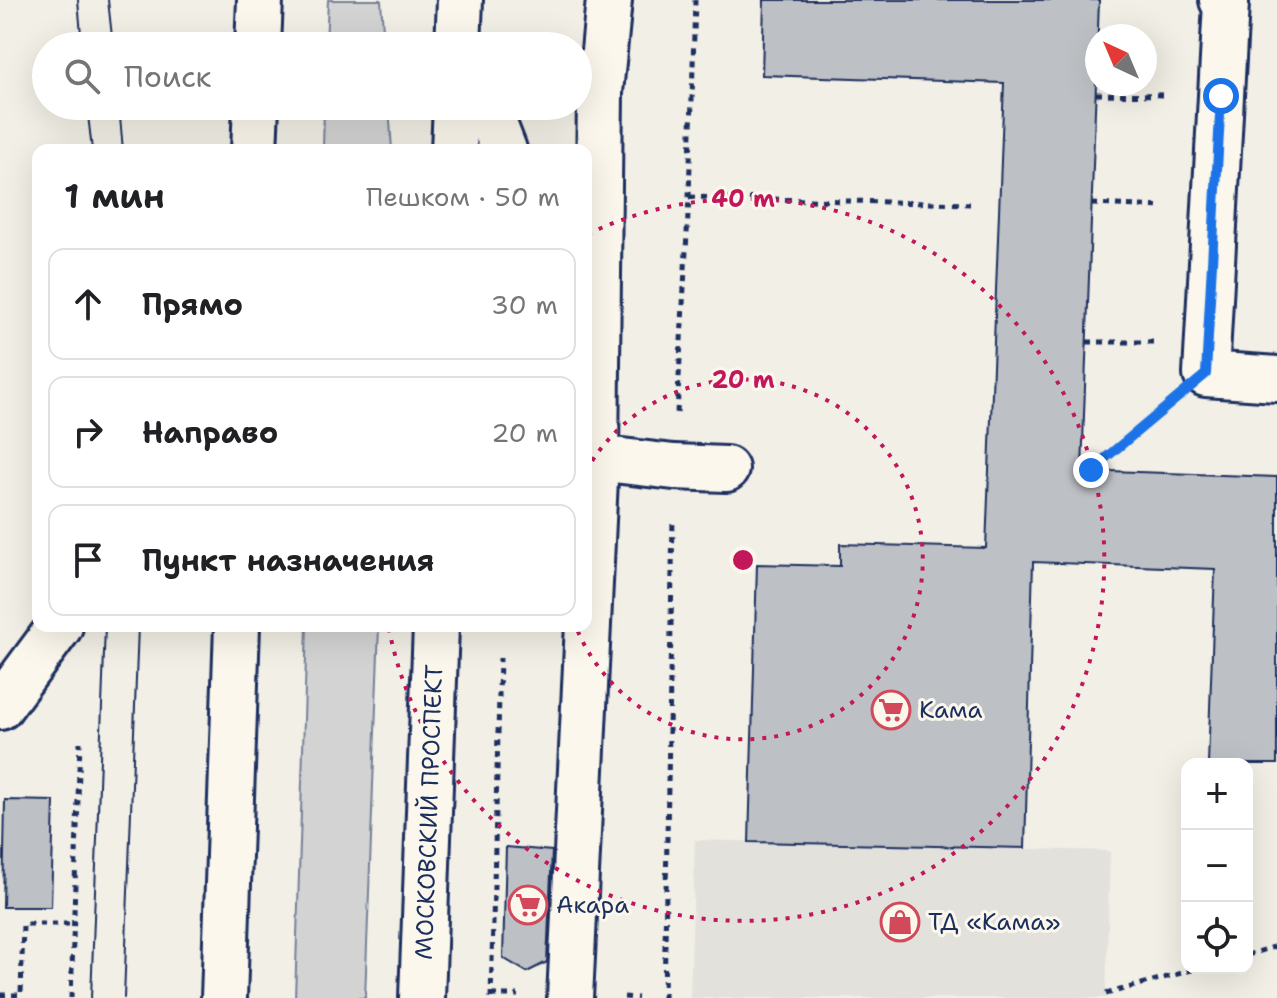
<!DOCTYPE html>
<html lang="ru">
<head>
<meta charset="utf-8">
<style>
	:root { --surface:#fff; --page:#f6f6f6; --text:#202124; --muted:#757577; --line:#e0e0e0 }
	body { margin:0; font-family:"Shantell Sans",sans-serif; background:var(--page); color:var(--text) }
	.controls { position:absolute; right:24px; bottom:24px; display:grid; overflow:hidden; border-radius:16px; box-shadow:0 8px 32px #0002 }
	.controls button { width:72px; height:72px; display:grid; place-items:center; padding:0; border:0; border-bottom:2px solid var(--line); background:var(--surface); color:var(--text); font:40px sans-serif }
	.compass { position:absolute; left:1085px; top:24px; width:72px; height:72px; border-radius:50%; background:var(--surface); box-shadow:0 8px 32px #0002; rotate:316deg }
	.stop { position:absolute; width:24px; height:24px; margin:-18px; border:6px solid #1a73e8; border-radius:50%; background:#fff }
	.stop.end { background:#1a73e8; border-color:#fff; box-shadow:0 2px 8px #0008 }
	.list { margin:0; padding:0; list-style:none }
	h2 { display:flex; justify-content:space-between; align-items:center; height:104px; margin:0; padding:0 32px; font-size:34px }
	h2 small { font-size:26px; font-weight:400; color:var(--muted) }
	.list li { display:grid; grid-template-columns:52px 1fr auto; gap:24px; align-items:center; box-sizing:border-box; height:112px; margin:0 16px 16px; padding:0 16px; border:2px solid var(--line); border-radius:16px }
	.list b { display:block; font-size:30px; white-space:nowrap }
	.list em { font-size:26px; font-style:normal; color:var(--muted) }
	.icon { flex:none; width:44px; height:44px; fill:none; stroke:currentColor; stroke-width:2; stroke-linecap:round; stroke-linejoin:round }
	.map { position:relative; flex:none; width:1277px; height:998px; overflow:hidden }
	.search { position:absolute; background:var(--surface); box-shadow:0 8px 32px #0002; left:32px; top:32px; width:560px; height:88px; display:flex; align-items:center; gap:20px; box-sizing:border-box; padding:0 28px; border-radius:44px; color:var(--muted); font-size:30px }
	.panel { position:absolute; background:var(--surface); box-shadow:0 8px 32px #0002; left:32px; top:144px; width:560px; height:488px; border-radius:16px }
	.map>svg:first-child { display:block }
	.built { fill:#e2e1dc }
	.grass { fill:#d2d3d2; stroke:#768198; stroke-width:2 }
	.building { fill:#bdc0c4; stroke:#1b2f5e; stroke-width:2 }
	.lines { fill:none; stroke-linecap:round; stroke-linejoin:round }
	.minor-casing { stroke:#1b2f5e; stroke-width:50 }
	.major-casing { stroke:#1b2f5e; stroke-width:50 }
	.path { stroke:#1b2f5e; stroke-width:5; stroke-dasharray:6 6; stroke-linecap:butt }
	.minor { stroke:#fbf7ec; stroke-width:44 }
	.major { stroke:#fbf7ec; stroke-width:44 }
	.tram { stroke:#1b2f5e; stroke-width:2 }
	.route { stroke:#1a73e8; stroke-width:10 }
	.ring { fill:none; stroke:#c2185b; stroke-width:4; stroke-dasharray:4 8 }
	.labels { text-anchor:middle; stroke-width:6; stroke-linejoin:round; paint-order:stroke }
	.poi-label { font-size:24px; fill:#1b2f5e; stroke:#fbf7ec; text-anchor:start }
	.street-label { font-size:24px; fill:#1b2f5e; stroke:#fbf7ec }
	.centre { fill:#c2185b; stroke:#fbf7ec; stroke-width:4 }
	.ring-label { font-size:24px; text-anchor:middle; font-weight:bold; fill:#c2185b; stroke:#fbf7ec; stroke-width:6; stroke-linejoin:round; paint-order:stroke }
</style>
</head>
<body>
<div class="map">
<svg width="1277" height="998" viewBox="0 0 1277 998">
	<rect width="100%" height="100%" fill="#f2efe6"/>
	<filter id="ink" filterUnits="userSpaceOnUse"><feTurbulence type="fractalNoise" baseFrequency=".0125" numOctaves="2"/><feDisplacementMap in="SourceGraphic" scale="16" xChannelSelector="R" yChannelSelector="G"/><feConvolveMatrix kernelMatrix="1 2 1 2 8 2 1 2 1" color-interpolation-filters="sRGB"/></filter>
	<g filter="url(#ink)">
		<polygon class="built" points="695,840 1110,851 1106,998 690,998"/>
		<g class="grass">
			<polygon points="328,0 381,0 384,46 326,46"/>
			<polygon points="324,106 389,106 392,150 323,150"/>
			<polygon points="307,626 379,626 365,998 295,998"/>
		</g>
		<g class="building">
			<polygon points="764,0 1099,0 1082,470 1277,477 1277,764 1208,764 1215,569 1033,562 1025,848 749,842 757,564 840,566 840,544 986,548 1004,83 762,75"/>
			<polygon points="5,800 54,801 51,907 3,907"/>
			<polygon points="506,847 552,851 547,962 527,972 503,958"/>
		</g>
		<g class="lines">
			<defs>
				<g id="minor">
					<polyline points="609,0 600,92 596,458 674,467 726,469"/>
					<polyline points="1222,0 1226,3 1206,374 1277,379"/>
					<polyline points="487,106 504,150"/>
					<polyline points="0,707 60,626"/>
					<polyline points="570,998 596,458 586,366"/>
				</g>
				<g id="major">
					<polyline points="258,46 260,0"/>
					<polyline points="458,46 460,0"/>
					<polyline points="254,150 256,106"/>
					<polyline points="454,150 456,106"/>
					<polyline points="224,998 237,626"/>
					<polyline points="422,998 436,626"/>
				</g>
			</defs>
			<use href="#minor" class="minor-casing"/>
			<use href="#major" class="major-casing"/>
			<g class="path">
				<polyline points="1096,94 1167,95"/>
				<polyline points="689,197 970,204"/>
				<polyline points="1092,204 1163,207"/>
				<polyline points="1087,342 1154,342"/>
				<polyline points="677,413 689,197 695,0"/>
				<polyline points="1091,470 1166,408"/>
				<polyline points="1247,955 1277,946"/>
				<polyline points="1106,994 1199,968"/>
				<polyline points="0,995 21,995 23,924 75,924"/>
				<polyline points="491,995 518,995"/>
				<polyline points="624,997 638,998"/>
				<polyline points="71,998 80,742"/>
				<polyline points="491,998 500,658"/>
				<polyline points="664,998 673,519"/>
			</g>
			<use href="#minor" class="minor"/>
			<use href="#major" class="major"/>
			<g class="tram">
				<polyline points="78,0 82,46"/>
				<polyline points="108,0 113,46"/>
				<polyline points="87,106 92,150"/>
				<polyline points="119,106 123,150"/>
				<polyline points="91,998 105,626"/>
				<polyline points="124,998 138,626"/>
			</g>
		</g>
	</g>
	<g class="lines" filter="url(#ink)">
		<polyline class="route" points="1091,470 1206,374 1221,96"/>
	</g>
	<g class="ring">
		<path d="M586 471A180 180 0 1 1 576 627"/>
		<path d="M588 234A361 361 0 1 1 389 629"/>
	</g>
	<defs>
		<symbol id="supermarket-ring" viewBox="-11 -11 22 22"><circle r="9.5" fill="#fbf7ec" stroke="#d1495b" stroke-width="1.5"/><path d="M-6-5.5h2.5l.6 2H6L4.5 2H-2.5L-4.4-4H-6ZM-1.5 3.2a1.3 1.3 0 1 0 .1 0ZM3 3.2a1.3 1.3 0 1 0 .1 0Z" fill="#d1495b"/></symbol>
		<symbol id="shop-ring" viewBox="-11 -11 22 22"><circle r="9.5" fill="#fbf7ec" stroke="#d1495b" stroke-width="1.5"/><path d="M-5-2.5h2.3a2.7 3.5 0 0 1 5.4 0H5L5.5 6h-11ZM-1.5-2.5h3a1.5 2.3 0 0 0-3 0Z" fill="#d1495b"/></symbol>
	</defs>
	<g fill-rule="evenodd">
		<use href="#supermarket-ring" x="869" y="688" width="44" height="44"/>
		<use href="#supermarket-ring" x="506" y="883" width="44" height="44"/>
		<use href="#shop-ring" x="878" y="900" width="44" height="44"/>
	</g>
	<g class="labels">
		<g class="poi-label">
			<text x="919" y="718">Кама</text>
			<text x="556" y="913">Акара</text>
			<text x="928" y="930">ТД «Кама»</text>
		</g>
		<g class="street-label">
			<text transform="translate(429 812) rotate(-88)" y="8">МОСКОВСКИЙ ПРОСПЕКТ</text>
		</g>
	</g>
	<circle cx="743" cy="560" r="12" class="centre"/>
	<g class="ring-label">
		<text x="743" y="207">40 m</text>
		<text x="743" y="388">20 m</text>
	</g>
</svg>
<div class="controls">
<button>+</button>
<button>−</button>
<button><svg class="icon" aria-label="locate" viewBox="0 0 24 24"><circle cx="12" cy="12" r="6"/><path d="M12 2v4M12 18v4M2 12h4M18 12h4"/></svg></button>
</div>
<svg class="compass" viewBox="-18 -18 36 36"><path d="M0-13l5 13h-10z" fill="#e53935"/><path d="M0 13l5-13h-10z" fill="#757577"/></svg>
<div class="stop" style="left:1221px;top:96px"></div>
<div class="stop end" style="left:1091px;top:470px"></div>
<div class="search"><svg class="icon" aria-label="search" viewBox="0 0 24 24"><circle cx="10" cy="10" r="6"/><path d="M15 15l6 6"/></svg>Поиск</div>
<section class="panel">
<h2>1 мин<small>Пешком · 50 m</small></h2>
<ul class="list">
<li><svg class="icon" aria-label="ahead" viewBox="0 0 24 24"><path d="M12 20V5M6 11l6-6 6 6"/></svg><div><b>Прямо</b></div><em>30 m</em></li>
<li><svg class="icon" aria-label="right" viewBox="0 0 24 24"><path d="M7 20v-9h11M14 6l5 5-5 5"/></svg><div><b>Направо</b></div><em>20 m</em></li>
<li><svg class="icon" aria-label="arrive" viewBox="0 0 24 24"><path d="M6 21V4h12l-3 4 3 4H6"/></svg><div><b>Пункт назначения</b></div></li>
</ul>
</section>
</div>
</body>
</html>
